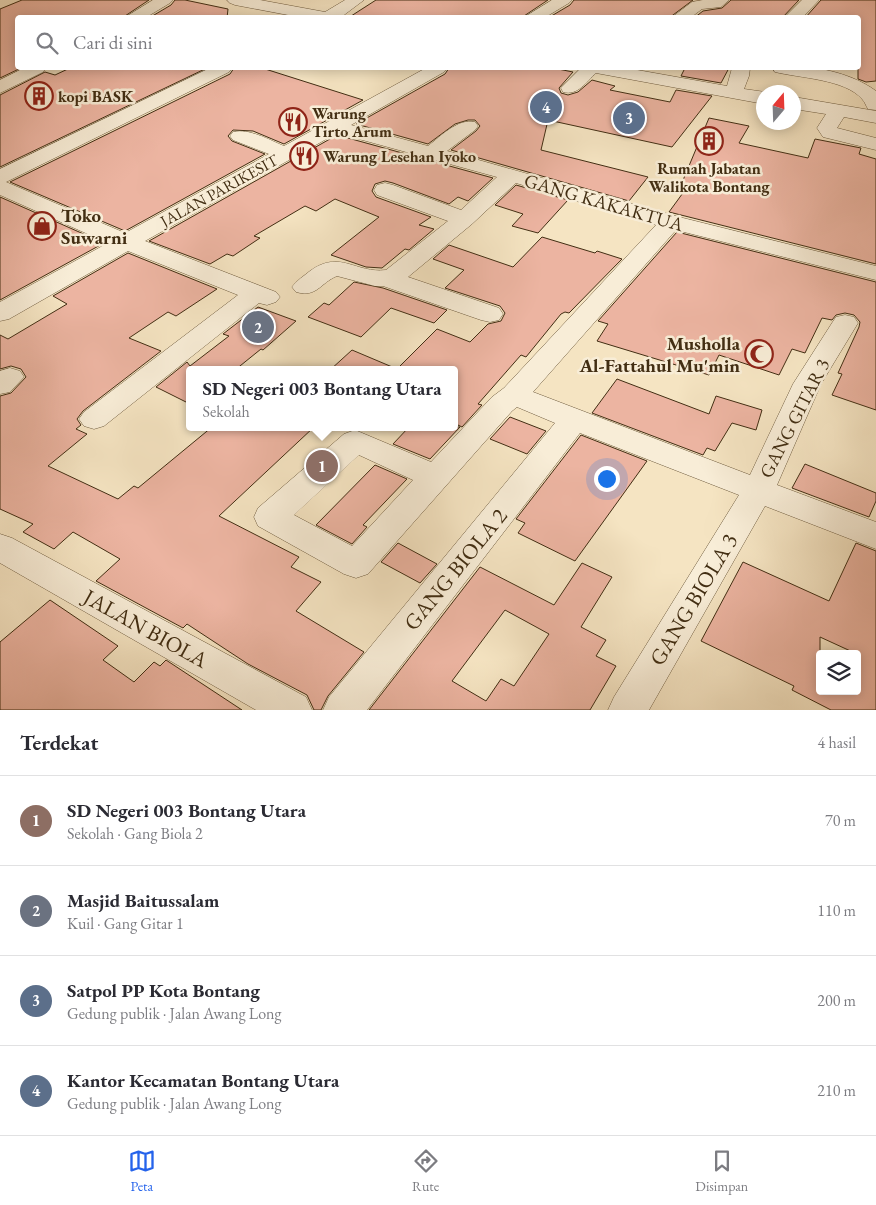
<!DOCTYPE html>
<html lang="id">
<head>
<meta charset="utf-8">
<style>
	:root { --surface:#fff; --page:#f7f7f7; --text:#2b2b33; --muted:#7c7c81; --line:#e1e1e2; --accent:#2563eb }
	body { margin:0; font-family:"EB Garamond",serif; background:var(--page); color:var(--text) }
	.controls { position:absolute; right:15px; bottom:15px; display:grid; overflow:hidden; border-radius:5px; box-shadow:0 2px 12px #0003 }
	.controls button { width:45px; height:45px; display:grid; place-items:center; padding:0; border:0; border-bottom:1px solid var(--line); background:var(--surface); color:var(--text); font:25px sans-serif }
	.compass { position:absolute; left:756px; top:85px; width:45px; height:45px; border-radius:50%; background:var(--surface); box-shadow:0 2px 12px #0003; rotate:19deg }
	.you { position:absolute; left:606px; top:478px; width:18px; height:18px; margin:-12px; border:4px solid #fff; border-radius:50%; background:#1a73e8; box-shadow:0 0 0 8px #1a73e833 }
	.badge { display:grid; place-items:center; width:32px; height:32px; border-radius:50%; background:var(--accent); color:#fff; font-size:16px; font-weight:700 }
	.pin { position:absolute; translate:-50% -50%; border:2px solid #fff; box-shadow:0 1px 5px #0006 }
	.popup { position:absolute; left:186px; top:366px; width:272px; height:65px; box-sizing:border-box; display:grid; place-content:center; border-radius:5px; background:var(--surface); filter:drop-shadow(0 1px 4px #0005); font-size:16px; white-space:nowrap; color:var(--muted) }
	.popup b { font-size:19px; color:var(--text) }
	.popup::after { content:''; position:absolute; left:50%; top:100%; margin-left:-10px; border:10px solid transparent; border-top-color:var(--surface) }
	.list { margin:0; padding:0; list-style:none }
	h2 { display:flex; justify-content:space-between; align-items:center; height:65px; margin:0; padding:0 20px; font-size:21px }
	h2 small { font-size:16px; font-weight:400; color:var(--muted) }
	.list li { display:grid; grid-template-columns:32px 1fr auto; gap:15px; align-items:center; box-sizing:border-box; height:90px; padding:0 20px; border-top:1px solid var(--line) }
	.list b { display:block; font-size:19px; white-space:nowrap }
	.list p { margin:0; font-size:16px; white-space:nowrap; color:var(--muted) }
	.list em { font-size:16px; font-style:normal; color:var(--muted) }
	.icon { flex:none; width:28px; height:28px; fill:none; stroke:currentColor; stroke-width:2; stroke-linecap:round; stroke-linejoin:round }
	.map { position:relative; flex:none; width:876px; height:710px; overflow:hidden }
	.search { position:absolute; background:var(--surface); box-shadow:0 2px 12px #0003; left:15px; right:15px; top:15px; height:55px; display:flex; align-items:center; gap:12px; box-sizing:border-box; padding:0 18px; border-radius:5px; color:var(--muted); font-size:19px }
	.sheet { height:425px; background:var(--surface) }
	nav { display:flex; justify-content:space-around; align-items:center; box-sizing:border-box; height:70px; border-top:1px solid var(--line); background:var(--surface); font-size:14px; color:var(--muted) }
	nav a { display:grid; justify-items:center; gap:2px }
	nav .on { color:var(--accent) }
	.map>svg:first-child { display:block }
	.building { fill:#ecb4a1; stroke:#422e13; fill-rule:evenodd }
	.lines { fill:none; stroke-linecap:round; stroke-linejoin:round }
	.minor-casing { stroke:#6f5c3f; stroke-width:1 }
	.minor { fill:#f8edd7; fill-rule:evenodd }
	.labels { text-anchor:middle; stroke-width:5; stroke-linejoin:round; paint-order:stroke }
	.far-poi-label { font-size:16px; font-weight:bold; fill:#422e13; stroke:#f8edd7; text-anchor:start }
	.far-street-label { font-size:16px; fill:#422e13; stroke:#f8edd7 }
	.street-label { font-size:19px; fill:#422e13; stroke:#f8edd7 }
	.poi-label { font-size:19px; font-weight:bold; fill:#422e13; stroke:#f8edd7; text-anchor:start }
	.near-street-label { font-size:22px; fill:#422e13; stroke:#f8edd7 }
</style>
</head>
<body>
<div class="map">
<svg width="876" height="710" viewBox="0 0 876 710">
	<rect width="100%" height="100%" fill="#f5e4c2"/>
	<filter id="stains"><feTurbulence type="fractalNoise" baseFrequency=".004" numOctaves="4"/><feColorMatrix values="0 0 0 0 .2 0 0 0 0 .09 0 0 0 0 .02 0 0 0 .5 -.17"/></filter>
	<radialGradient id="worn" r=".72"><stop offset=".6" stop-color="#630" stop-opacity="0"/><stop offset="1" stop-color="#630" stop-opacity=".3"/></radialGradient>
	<g class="building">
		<polygon points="22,0 149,0 122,18 18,18 18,68 21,68 0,78 0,9"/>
		<polygon points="175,0 185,0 228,9 227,18 149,18 171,5"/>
		<polygon points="376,0 548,0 521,18 348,18"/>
		<polygon points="574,0 693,0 669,18 548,18 570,5"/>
		<polygon points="731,0 799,0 782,18 694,18 703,11 722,8"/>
		<polygon points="821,0 876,0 876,81 866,82 858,79 858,18 805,18"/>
		<polygon points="70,68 207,68 0,167 0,95 45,72 55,75"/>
		<polygon points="234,68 262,68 363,100 284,144 253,131 233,130 228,136 232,141 265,154 125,231 10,182 230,74"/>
		<polygon points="449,68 553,68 573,72 559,88 561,93 568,95 578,92 592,80 615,86 610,90 670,102 676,90 712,96 672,147 548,120 541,150 648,177 629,201 451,150 476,131 480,126 475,120 468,120 455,124 428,144 356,124 445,74"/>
		<polygon points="685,68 729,68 721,83 681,76"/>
		<polygon points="709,118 749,126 739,143 808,158 815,139 861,148 859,154 876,159 876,264 669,212 688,186 681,185"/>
		<polygon points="337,135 493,178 468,201 458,197 449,204 393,183 385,181 375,184 372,191 376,197 431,217 419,225 434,229 409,250 405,249 382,268 366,267 331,255 379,217 335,199 316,211 305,206 254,236 260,238 233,256 227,254 210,264 149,241"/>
		<polygon points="516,185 568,200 538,233 512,226 523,214 495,205"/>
		<polygon points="0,197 104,243 0,300"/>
		<polygon points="677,232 876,282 876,410 832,395 842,374 838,373 859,327 860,322 854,315 845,313 836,315 832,320 822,318 805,353 792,349 779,375 719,355 709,375 597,341 608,324 598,321"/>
		<polygon points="542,237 595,253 597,251 622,259 569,313 565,312 561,314 526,357 521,355 478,404 482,405 462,427 458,425 457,427 460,427 430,459 393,444 409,427 454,427 454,370 330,370 352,350 397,369 437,329 470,342 488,324 501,321 505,313 500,306 445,288 464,270 433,259 449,245 513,267"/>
		<polygon points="128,253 217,289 176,316 168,312 129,338 161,351 83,411 77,419 81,425 76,429 87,434 48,466 118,499 134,486 138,488 212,427 314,427 219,516 299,557 291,567 321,582 296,611 364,652 328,696 321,710 314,710 307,695 248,664 187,624 183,628 96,581 120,559 73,532 54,549 23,532 33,524 0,509 0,396 11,393 26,377 21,369 11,366 0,369 0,335 8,339 67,304 53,296"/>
		<polygon points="354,282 383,288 447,310 434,323 391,308 361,337 308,317 324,303 329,305"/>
		<polygon points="258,307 296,321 263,350 261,349 235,370 190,370 190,404 156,387 187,362 190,366 229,336 223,334"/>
		<polygon points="617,379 709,414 716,396 762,410 756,430 732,423 715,451 707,448 703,455 592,413"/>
		<polygon points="510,417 546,431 527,454 490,439"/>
		<polygon points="581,435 647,461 575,561 518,533 525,523 516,519"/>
		<polygon points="805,464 876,493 876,501 869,517 792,488"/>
		<polygon points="375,465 407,479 363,525 367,527 352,544 316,525"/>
		<polygon points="398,543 437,564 420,583 381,562"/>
		<path d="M856 543 876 551V710H831L792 690 794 686 701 641 743 562 829 601ZM820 637 857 654V691H820Z"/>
		<path d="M582 563 612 577 581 627 606 640 596 656 616 666 590 710H369L480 567 554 605ZM505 610 549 634 514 686 501 679 486 701 452 681Z"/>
		<polygon points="50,600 118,646 103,660 134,682 154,662 160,666 166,660 242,710 0,710 0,642"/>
	</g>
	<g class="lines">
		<defs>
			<g id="minor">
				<polygon points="153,0 173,0 170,3 145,18 124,18"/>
				<polygon points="227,0 260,0 325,12 345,0 364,0 340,18 304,18 235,5 230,3"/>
				<polygon points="552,0 572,0 569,3 544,18 523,18"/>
				<polygon points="703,0 729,0 721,7 702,9 690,18 671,18 692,2"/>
				<polygon points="802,0 819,0 802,18 784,18"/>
				<polygon points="24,68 46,68 43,72 0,93 0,80"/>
				<path d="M210 68H232L229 72 6 182 125 233 269 154 233 140 230 136 233 132C249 128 269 140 284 146L426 68H447L444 72 351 125 428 146C441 136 458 118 475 122L478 126 475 130 447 151 679 217 876 266V280L676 230 533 392 750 475 793 384 832 323 836 317 845 315 854 317 858 323 821 384 777 485 876 522V549L765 506 649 710H608L614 697 739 495 580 433 367 710H323L329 697 555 423 517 407 512 411 368 574 356 578 344 574 258 526 254 517 258 508 344 434 355 430 431 462 492 397 504 388 656 225 516 183 472 224 408 277 499 308 503 314 499 320 490 322 481 320 383 286H375L337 276C320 283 317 298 296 292L292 287C297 280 304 276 310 271 340 249 356 274 386 270L448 221 377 195 374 190 377 185 385 183 393 185 461 210 497 177 337 133 145 241 276 292 280 297 276 302 267 305 259 303 104 426 94 429 84 426 79 419 84 412 238 295 128 251 9 319 0 321V302L108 243 0 195V169ZM359 455 413 480 352 546 294 515Z"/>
				<path d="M581 68H626L727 86 732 68H750L749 76 744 89 765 92 764 104 596 73C586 82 578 96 563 92L561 88Z"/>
				<path d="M772 68C805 63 849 71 876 91V110L868 109C866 106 865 102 862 99 845 79 799 78 775 72Z"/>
				<polygon points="794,97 876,111 876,123 844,117 837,128 876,138 876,150 823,137 817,128 826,114 794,109"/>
				<polygon points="10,368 20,371 24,377 10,392 0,394 0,371"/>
				<polygon points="0,534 12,538 306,697 312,710 256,710 0,563"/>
			</g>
		</defs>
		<use href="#minor" class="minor-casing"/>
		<use href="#minor" class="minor"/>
	</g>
	<defs>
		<symbol id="building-ring" viewBox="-11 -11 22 22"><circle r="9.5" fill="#f8edd7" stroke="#8f2418" stroke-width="1.5"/><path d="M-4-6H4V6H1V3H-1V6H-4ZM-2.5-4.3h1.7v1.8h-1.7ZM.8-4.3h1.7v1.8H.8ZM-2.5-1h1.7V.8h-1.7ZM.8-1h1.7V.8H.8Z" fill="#8f2418"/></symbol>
		<symbol id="restaurant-ring" viewBox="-11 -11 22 22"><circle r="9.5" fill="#f8edd7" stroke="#8f2418" stroke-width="1.5"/><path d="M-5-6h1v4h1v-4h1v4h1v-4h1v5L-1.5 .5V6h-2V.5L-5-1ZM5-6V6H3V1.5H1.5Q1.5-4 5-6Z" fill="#8f2418"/></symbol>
		<symbol id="shop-ring" viewBox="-11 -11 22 22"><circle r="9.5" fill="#f8edd7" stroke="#8f2418" stroke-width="1.5"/><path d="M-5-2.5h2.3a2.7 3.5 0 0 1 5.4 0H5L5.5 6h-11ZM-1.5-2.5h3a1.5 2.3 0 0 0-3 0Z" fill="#8f2418"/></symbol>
		<symbol id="mosque-ring" viewBox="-11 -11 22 22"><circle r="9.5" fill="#f8edd7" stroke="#8f2418" stroke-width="1.5"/><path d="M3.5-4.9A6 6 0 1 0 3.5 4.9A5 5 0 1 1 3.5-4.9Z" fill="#8f2418"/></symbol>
	</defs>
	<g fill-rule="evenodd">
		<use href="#building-ring" x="23" y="80" width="32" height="32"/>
		<use href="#restaurant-ring" x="277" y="106" width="32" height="32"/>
		<use href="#building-ring" x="693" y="125" width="32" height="32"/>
		<use href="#restaurant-ring" x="288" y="140" width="32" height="32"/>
		<use href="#shop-ring" x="26" y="210" width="32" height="32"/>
		<use href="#mosque-ring" x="743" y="338" width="32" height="32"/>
	</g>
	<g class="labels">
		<g class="far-poi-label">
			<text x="58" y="102">kopi BASK</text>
			<text x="312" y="119">Warung<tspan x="312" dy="18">Tirto Arum</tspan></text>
			<text x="323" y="162">Warung Lesehan Iyoko</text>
			<text x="709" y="174" text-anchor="middle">Rumah Jabatan<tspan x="709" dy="18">Walikota Bontang</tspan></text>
		</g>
		<g class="far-street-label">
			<text transform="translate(219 190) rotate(-29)" y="6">JALAN PARIKESIT</text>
		</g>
		<g class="street-label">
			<text transform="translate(604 202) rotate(16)" y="7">GANG KAKAKTUA</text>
			<text transform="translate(794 418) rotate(-63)" y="7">GANG GITAR 3</text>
		</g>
		<g class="poi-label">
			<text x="61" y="222">Toko<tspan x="61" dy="22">Suwarni</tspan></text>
			<text x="740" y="350" text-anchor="end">Musholla<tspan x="740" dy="22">Al-Fattahul Mu'min</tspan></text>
		</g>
		<g class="near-street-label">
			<text transform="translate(455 569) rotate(-51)" y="8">GANG BIOLA 2</text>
			<text transform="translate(693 599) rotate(-59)" y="8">GANG BIOLA 3</text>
			<text transform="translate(146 628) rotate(29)" y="8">JALAN BIOLA</text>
		</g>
	</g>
	<rect width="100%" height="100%" filter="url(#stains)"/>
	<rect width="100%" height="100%" fill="url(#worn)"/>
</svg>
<div class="controls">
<button><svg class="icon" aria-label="layers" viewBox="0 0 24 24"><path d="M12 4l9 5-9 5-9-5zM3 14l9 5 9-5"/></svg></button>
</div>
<svg class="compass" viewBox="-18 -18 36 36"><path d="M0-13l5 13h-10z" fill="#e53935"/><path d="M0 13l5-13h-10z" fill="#7c7c81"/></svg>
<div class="you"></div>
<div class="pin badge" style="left:322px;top:466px;background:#8d6e63">1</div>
<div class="popup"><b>SD Negeri 003 Bontang Utara</b>Sekolah</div>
<div class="pin badge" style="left:258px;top:327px;background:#6b7280">2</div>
<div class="pin badge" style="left:629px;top:118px;background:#5c6f8a">3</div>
<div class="pin badge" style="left:546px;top:107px;background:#5c6f8a">4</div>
<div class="search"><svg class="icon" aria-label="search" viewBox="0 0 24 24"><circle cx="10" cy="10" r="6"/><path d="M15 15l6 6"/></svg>Cari di sini</div>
</div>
<section class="sheet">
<h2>Terdekat<small>4 hasil</small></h2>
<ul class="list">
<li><span class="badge" style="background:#8d6e63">1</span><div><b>SD Negeri 003 Bontang Utara</b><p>Sekolah · Gang Biola 2</p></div><em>70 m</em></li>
<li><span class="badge" style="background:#6b7280">2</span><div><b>Masjid Baitussalam</b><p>Kuil · Gang Gitar 1</p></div><em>110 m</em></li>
<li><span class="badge" style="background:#5c6f8a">3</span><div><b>Satpol PP Kota Bontang</b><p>Gedung publik · Jalan Awang Long</p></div><em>200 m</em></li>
<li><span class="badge" style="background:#5c6f8a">4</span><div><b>Kantor Kecamatan Bontang Utara</b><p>Gedung publik · Jalan Awang Long</p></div><em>210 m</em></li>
</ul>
</section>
<nav>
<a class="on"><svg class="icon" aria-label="map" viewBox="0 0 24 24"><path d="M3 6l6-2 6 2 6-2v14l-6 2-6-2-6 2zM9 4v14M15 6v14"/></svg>Peta</a>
<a><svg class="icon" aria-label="directions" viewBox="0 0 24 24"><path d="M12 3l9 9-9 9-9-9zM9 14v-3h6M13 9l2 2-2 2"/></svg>Rute</a>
<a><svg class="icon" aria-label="saved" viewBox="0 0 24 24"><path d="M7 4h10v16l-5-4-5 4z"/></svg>Disimpan</a>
</nav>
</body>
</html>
